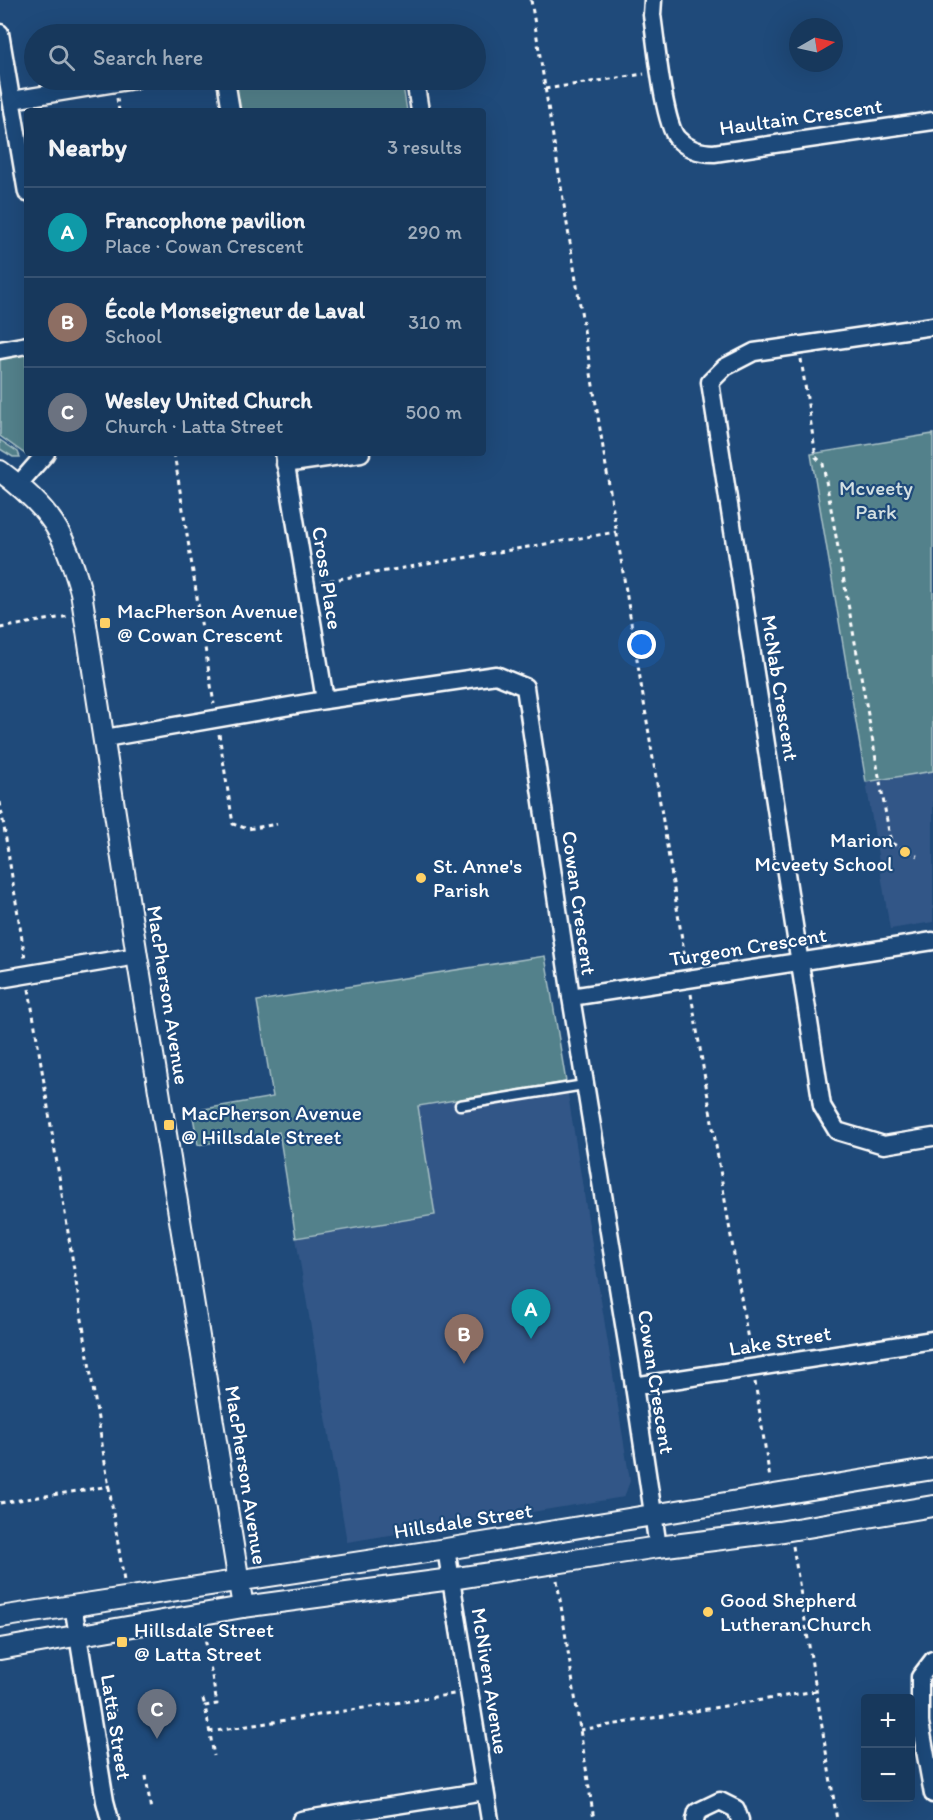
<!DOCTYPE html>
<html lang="en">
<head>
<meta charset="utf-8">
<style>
	:root { --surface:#17385c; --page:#244365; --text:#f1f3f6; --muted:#9eacbb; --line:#365272; --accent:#ffd166 }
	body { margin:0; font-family:Itim,sans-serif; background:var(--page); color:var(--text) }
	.controls { position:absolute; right:18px; bottom:18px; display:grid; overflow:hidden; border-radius:6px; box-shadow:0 6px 24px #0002 }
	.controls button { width:54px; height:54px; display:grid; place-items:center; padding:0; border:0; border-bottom:2px solid var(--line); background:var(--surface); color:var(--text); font:30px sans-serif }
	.compass { position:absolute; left:789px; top:18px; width:54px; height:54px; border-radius:50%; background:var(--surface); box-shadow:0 6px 24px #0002; rotate:81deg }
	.you { position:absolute; left:642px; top:645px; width:21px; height:21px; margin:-15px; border:4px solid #fff; border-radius:50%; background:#1a73e8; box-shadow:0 0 0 9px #1a73e833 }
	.badge { display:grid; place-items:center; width:39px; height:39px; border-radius:50%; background:var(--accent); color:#fff; font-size:20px; font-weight:700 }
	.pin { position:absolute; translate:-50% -50px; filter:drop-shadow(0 2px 3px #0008) }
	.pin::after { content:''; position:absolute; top:32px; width:21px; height:18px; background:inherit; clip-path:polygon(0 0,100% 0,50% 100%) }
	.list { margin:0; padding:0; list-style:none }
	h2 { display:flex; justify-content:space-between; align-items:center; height:78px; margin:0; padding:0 24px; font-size:26px }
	h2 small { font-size:20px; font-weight:400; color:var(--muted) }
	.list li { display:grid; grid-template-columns:39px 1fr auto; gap:18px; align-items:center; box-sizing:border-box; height:90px; padding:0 24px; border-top:2px solid var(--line) }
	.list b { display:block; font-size:22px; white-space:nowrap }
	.list p { margin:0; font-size:20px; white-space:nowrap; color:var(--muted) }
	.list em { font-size:20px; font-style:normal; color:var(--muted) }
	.icon { flex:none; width:33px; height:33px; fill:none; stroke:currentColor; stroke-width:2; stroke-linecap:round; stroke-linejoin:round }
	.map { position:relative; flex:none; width:933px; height:1820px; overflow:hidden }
	.search { position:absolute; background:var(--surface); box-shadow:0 6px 24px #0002; left:24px; top:24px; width:462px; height:66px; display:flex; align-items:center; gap:15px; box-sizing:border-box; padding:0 21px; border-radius:33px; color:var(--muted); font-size:22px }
	.panel { position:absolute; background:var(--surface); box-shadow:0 6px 24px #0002; left:24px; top:108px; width:462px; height:348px; border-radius:6px }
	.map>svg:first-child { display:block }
	.built { fill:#335787 }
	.green { fill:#52818b; stroke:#a8c0c5; stroke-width:1.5 }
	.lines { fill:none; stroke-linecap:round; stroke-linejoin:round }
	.service-casing { stroke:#fff; stroke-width:13 }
	.minor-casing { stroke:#fff; stroke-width:21 }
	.tertiary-casing { stroke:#fff; stroke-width:24 }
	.path { stroke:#fff; stroke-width:3; stroke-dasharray:4.5 4.5; stroke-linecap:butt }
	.service { stroke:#1f4a7a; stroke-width:8 }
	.minor { stroke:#1f4a7a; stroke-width:16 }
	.tertiary { stroke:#1f4a7a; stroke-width:20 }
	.poi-dot { fill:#ffd166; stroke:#1f4a7a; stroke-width:2 }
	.labels { text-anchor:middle; stroke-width:4.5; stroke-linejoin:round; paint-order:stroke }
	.street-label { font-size:21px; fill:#fff; stroke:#1f4a7a }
	.park-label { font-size:21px; fill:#d4e0e2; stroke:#1f4a7a }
	.poi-label { font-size:21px; fill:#fff; stroke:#1f4a7a; text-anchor:start }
</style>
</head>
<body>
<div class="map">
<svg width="933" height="1820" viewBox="0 0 933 1820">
	<rect width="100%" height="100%" fill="#1f4a7a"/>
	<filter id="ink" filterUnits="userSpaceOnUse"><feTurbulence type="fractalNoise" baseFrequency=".0167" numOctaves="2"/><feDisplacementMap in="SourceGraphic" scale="12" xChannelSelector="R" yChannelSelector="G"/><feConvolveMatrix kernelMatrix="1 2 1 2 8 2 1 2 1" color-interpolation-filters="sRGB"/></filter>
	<g filter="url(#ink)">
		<g class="built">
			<polygon points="933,771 933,922 890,929 866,782"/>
			<polygon points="566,1082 630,1481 624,1497 347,1542 296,1238 435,1215 418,1106"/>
		</g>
		<g class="green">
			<polygon points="235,80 402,80 407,111 237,111 233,83"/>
			<polygon points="26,354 27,452 25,454 0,436 0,358"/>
			<polygon points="933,434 933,771 866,782 811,454"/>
			<polygon points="0,440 18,452 20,457 13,457 0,449"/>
			<polygon points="545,956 566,1082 418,1106 435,1215 296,1238 279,1132 198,1145 192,1111 273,1097 257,1001"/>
		</g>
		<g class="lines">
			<defs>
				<polyline id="service" points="460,1105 584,1085"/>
				<g id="minor">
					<path d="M653 0 652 15C656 41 663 121 677 138 687 149 700 153 714 153L933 121"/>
					<polyline points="0,33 27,193"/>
					<polyline points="226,80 231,111"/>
					<polyline points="415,80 420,111"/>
					<polyline points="12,100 134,80"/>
					<polyline points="933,326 754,352 725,367 710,382 822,1106 837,1131 884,1145 933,1137"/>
					<polyline points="0,350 27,345"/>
					<polyline points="284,453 325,700"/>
					<polyline points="285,464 361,453"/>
					<polyline points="18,485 46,453"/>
					<polyline points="105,738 325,700 496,675 525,687 571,997 634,1386 658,1547"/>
					<polyline points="0,979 137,956"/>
					<polyline points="571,997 933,941"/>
					<polyline points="634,1386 933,1340"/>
					<polyline points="446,1549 490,1820"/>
					<polyline points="73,1605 105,1801 110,1820"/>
					<polyline points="933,1660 920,1677 920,1723 933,1794"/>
					<polyline points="301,1820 485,1791"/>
					<polyline points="695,1820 697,1812 720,1801 736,1809 740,1820"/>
				</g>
				<g id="tertiary">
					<path d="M0 471C51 509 64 531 81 592L137 956 243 1607"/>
					<polyline points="0,1617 446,1549 933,1469"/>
					<polyline points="0,1649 243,1607 451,1579 658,1547 778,1532 933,1506"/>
				</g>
			</defs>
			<use href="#service" class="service-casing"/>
			<use href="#minor" class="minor-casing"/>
			<use href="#tertiary" class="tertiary-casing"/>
			<g class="path">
				<polyline points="531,0 686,964"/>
				<polyline points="545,89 644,74"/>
				<polyline points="117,98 119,111"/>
				<polyline points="801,359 816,457 823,464 891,843 917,856"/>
				<polyline points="174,453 214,704"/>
				<polyline points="321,582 616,532"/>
				<polyline points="0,628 69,616"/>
				<polyline points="219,734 233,824 248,829 277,824"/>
				<polyline points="0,802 25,958"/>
				<polyline points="29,989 124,1581"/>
				<polyline points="691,994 750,1352"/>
				<polyline points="755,1382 770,1479"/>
				<polyline points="0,1503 110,1486"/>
				<polyline points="793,1546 837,1820"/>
				<polyline points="557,1580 594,1820"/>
				<polyline points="204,1632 217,1704 205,1706 214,1756"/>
				<polyline points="203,1699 205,1706"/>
				<polyline points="106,1712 116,1710"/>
				<polyline points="580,1730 816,1691"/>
				<polyline points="209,1732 454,1694"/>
				<polyline points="146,1776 151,1811"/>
			</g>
			<use href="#service" class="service"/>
			<use href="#minor" class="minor"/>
			<use href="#tertiary" class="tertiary"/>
		</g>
	</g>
	<g class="poi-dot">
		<rect x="99" y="617" width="12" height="12" rx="3"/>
		<circle cx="905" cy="852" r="6"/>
		<circle cx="421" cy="878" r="6"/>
		<rect x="163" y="1119" width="12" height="12" rx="3"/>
		<circle cx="708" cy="1612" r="6"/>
		<rect x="116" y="1636" width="12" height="12" rx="3"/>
	</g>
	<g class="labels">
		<g class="street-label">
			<text transform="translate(801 117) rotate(-8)" y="7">Haultain Crescent</text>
			<text transform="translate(327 578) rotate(81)" y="7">Cross Place</text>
			<text transform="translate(780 688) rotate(81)" y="7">McNab Crescent</text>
			<text transform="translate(579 903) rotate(82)" y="7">Cowan Crescent</text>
			<text transform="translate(748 947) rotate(-9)" y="7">Turgeon Crescent</text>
			<text transform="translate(168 995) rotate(81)" y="7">MacPherson Avenue</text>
			<text transform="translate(780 1341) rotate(-9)" y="7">Lake Street</text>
			<text transform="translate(656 1382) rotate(81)" y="7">Cowan Crescent</text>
			<text transform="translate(246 1475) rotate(81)" y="7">MacPherson Avenue</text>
			<text transform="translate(463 1521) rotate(-9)" y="7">Hillsdale Street</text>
			<text transform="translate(490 1681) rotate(81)" y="7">McNiven Avenue</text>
			<text transform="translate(116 1727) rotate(81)" y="7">Latta Street</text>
		</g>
		<g class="park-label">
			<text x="876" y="495">Mcveety<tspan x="876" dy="24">Park</tspan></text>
		</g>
		<g class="poi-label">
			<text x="117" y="618">MacPherson Avenue<tspan x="117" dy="24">@ Cowan Crescent</tspan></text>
			<text x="893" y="847" text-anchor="end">Marion<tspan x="893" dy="24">Mcveety School</tspan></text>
			<text x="433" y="873">St. Anne's<tspan x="433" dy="24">Parish</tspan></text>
			<text x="181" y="1120">MacPherson Avenue<tspan x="181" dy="24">@ Hillsdale Street</tspan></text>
			<text x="720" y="1607">Good Shepherd<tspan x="720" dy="24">Lutheran Church</tspan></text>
			<text x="134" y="1637">Hillsdale Street<tspan x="134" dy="24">@ Latta Street</tspan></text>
		</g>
	</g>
</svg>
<div class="controls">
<button>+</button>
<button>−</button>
</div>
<svg class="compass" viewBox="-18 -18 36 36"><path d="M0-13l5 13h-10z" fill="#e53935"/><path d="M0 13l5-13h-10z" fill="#9eacbb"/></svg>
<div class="you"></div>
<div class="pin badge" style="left:531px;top:1339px;background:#0f9aa8">A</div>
<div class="pin badge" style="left:464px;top:1364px;background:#8d6e63">B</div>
<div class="pin badge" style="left:157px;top:1739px;background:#6b7280">C</div>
<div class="search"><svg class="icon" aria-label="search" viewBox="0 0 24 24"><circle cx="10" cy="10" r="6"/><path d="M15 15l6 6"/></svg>Search here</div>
<section class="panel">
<h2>Nearby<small>3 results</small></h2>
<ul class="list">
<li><span class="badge" style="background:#0f9aa8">A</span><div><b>Francophone pavilion</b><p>Place · Cowan Crescent</p></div><em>290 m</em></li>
<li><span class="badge" style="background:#8d6e63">B</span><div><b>École Monseigneur de Laval</b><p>School</p></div><em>310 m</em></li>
<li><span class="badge" style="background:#6b7280">C</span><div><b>Wesley United Church</b><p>Church · Latta Street</p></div><em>500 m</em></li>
</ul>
</section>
</div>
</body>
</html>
